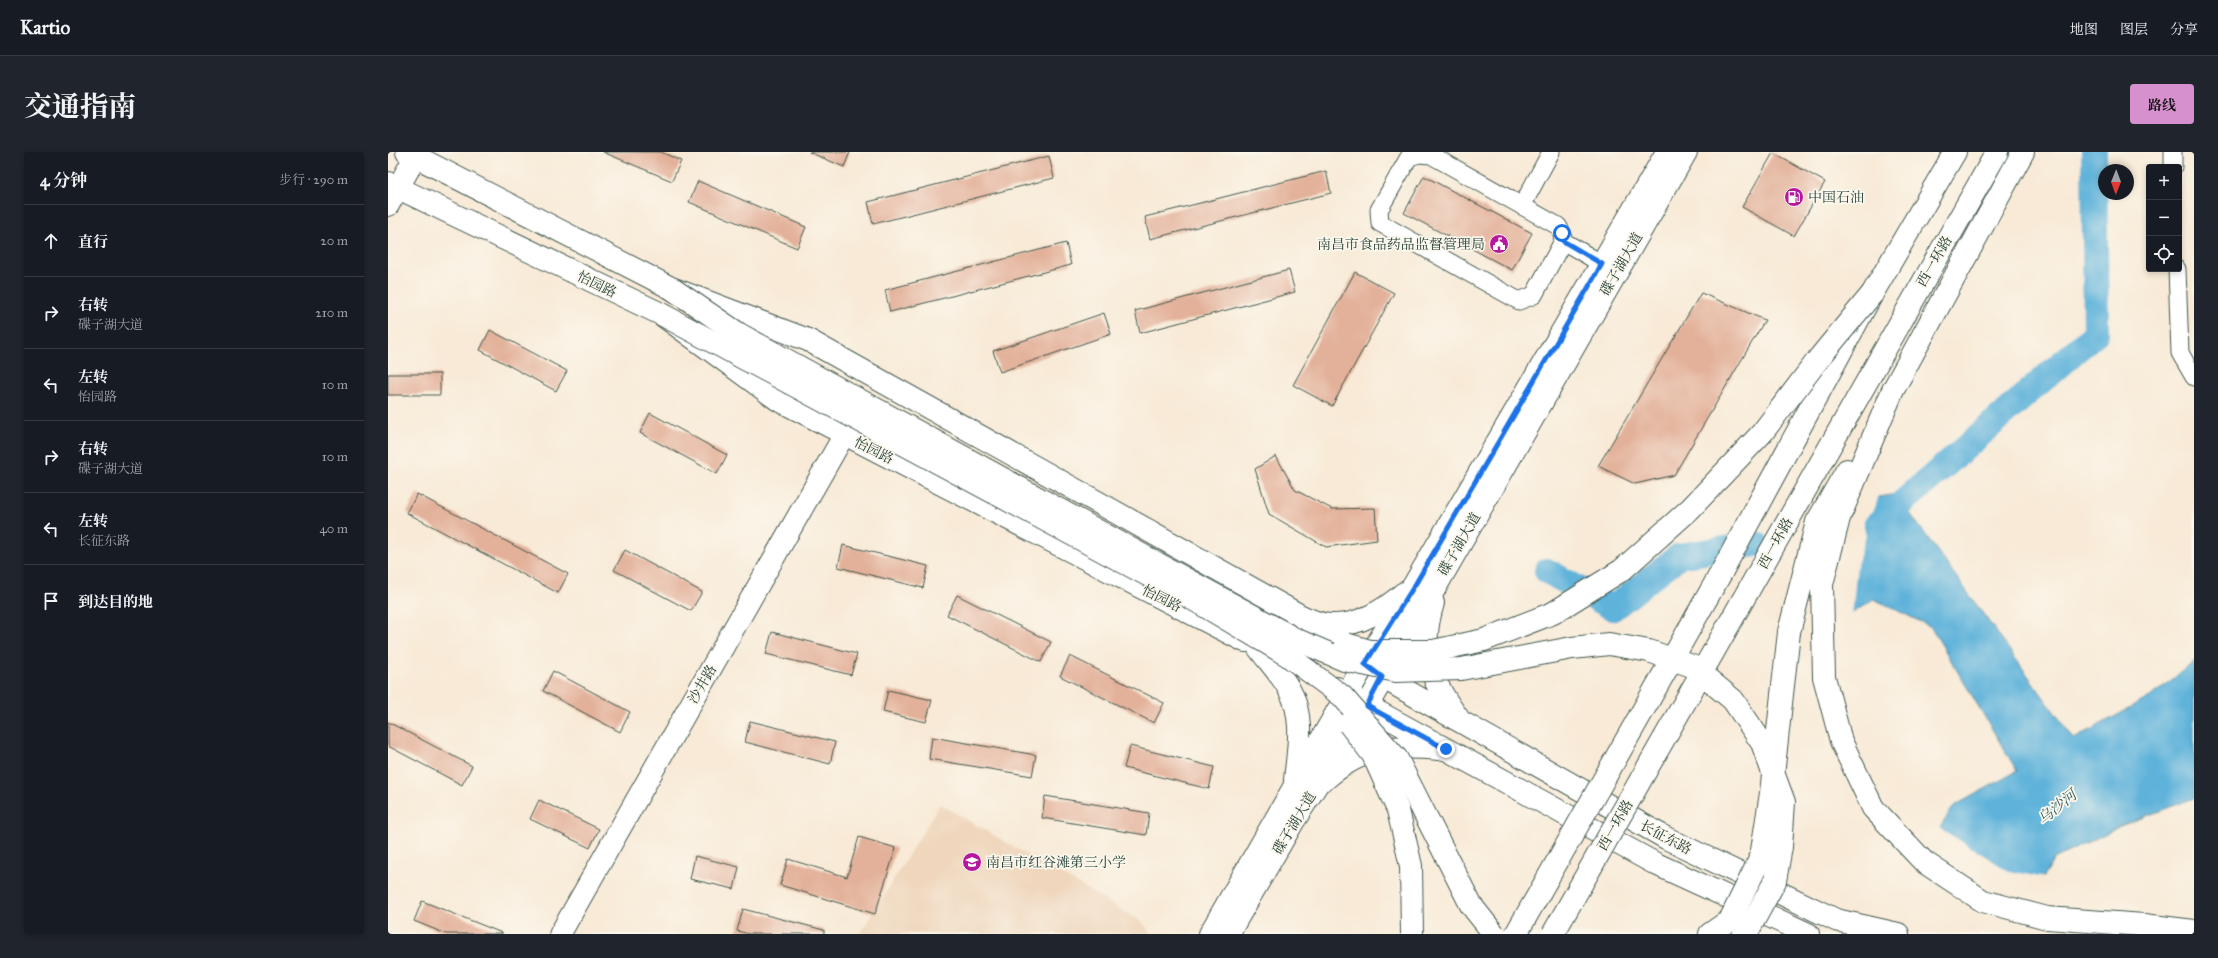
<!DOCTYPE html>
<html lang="zh">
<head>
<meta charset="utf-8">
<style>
	:root { --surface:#171b24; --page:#20242c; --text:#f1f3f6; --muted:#9ea1a6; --line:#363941; --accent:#d690ce }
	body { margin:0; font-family:"IM FELL Great Primer","Noto Serif SC",serif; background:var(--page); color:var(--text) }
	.controls { position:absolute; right:12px; top:12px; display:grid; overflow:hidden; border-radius:4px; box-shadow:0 2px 6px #0003 }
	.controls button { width:36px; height:36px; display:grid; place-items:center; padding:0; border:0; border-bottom:1px solid var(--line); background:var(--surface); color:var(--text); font:20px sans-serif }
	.compass { position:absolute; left:1710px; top:12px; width:36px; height:36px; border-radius:50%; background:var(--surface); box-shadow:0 2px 6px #0003; rotate:181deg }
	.stop { position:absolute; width:12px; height:12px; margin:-9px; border:3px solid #1a73e8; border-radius:50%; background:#fff }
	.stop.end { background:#1a73e8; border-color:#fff; box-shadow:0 1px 4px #0008 }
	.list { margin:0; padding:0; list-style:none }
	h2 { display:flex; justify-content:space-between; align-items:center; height:52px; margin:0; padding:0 16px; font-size:17px }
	h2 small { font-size:13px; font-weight:400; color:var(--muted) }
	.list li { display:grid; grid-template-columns:26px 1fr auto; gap:12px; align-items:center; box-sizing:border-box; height:72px; padding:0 16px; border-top:1px solid var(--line) }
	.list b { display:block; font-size:15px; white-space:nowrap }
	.list p { margin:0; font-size:13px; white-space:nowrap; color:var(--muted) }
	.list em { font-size:13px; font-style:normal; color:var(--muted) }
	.icon { flex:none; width:22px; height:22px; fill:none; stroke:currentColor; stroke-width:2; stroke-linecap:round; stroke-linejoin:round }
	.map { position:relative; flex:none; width:1806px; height:782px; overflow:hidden; border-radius:4px }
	header { display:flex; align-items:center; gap:24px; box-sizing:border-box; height:56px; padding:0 20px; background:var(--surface); border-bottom:1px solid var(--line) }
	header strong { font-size:19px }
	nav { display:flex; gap:22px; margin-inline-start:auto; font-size:14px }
	.intro { display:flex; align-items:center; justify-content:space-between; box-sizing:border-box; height:96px; padding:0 24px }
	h1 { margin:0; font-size:28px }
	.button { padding:10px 18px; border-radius:4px; background:var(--accent); color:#111; font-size:14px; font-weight:700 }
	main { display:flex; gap:24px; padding:0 24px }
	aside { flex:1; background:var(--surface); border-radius:4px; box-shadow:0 2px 6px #0003 }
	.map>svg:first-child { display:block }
	.built { fill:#efd6bc }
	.water { fill:#5eb2da; stroke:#3e7887 }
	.pier { fill:#f8ead7 }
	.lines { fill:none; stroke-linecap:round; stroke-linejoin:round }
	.river { stroke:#5eb2da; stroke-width:26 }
	.building { fill:#e3b19a }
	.minor-casing { stroke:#40574c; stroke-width:19 }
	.tertiary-casing { stroke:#40574c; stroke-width:23 }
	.secondary-casing { stroke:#40574c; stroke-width:24 }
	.primary-casing { stroke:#40574c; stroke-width:24 }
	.trunk-casing { stroke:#40574c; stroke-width:24 }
	.minor { stroke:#fff; stroke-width:17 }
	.tertiary { stroke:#fff; stroke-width:21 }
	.secondary { stroke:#fff; stroke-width:22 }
	.primary { stroke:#fff; stroke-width:22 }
	.trunk { stroke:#fff; stroke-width:22 }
	.trunk-bridge-casing { stroke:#40574c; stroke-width:24; stroke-linecap:butt }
	.trunk-bridge { stroke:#fff; stroke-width:22 }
	.route { stroke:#1a73e8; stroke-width:5 }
	.labels { text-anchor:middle; stroke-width:3.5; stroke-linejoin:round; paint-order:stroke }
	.poi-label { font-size:14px; fill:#1f3d34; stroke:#fbf7ec; text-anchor:start }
	.street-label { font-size:14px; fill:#1f3d34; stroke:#fbf7ec }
	.water-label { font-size:15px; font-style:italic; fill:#326066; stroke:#fbf7ec }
</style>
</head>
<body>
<header>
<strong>Kartio</strong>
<nav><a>地图</a><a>图层</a><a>分享</a></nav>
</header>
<div class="intro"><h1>交通指南</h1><a class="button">路线</a></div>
<main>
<aside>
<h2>4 分钟<small>步行 · 290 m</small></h2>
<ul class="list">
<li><svg class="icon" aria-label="ahead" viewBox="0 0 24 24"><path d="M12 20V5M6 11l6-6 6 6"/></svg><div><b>直行</b></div><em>20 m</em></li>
<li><svg class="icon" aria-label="right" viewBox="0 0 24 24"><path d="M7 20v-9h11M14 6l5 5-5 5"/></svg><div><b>右转</b><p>碟子湖大道</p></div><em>210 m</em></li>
<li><svg class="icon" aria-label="left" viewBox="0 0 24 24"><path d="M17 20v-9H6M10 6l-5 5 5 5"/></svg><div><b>左转</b><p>怡园路</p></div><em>10 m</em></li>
<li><svg class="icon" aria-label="right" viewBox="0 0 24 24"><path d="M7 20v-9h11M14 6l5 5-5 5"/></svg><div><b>右转</b><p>碟子湖大道</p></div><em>10 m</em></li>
<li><svg class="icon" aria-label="left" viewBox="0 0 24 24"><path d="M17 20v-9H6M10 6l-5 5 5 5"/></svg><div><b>左转</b><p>长征东路</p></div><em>40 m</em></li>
<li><svg class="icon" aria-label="arrive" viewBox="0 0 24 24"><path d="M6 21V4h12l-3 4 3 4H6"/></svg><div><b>到达目的地</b></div></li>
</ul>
</aside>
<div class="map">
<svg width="1806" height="782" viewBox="0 0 1806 782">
	<rect width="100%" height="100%" fill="#fbf7ec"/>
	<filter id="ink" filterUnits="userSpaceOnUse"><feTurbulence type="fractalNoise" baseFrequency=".025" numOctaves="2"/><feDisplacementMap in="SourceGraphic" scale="8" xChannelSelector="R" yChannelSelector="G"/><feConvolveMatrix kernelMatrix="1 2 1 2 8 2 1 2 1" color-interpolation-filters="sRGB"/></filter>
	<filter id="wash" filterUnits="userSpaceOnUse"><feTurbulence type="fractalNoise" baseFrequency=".012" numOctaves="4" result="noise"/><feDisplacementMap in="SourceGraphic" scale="16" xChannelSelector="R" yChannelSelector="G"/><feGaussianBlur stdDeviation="0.9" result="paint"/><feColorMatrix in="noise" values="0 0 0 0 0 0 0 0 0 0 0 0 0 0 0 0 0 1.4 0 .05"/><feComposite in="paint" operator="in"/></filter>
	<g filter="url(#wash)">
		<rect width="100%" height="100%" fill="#f8ead7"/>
		<polygon class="built" points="552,652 753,769 764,782 472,782"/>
		<polygon class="water" points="1508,342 1686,587 1762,545 1806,510 1806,646 1735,673 1666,707 1648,737 1511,739 1566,654 1629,619 1543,475 1486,447 1419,491 1339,373"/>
		<g class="pier">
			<polygon points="1491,343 1469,413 1464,464 1418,493 1337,372"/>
			<polygon points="1550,675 1621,719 1657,726 1650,738 1641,782 1480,782"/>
		</g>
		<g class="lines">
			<g class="river">
				<polyline points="1489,373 1708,181 1706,0"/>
				<polyline points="1159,419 1225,456 1291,404 1368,392"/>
			</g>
		</g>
		<g id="blocks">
			<g class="building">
				<polygon points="215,0 273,0 293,9 284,29"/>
				<polygon points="421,0 462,0 456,15"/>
				<polygon points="1385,1 1437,30 1406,84 1354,55"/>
				<polygon points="661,4 666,26 485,72 480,50"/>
				<polygon points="938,19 943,41 762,87 757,65"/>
				<polygon points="1036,24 1144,81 1124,118 1016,61"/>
				<polygon points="310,29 418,75 409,96 301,50"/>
				<polygon points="678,91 683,113 502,160 497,138"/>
				<polygon points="901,118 907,140 752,181 747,159"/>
				<polygon points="967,120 1006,141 944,254 905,233"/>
				<polygon points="1313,141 1377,168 1286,323 1247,332 1210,314"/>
				<polygon points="716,161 723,182 612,220 605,199"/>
				<polygon points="102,178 179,219 168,239 92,198"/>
				<rect x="0" y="222" width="52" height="21"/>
				<polygon points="262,261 339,303 329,322 252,281"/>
				<polygon points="888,304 907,338 944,357 987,356 989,388 938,395 881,362 867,317"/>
				<polygon points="29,342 180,422 170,441 19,361"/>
				<polygon points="455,393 540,414 535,436 450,415"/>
				<polygon points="237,398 314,440 303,459 226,418"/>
				<polygon points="569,443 663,490 653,510 559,463"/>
				<polygon points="384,480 469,502 463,523 378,502"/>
				<polygon points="682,504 776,551 766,571 672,524"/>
				<polygon points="165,519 242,560 232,580 155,539"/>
				<polygon points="500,538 544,548 538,570 495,560"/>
				<polygon points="362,569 447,590 442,612 357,590"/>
				<polygon points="0,570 84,614 74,633 0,594"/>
				<polygon points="544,585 648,603 644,624 541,607"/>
				<polygon points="742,594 826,615 821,637 736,616"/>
				<polygon points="657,644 761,661 758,683 654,666"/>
				<polygon points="151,648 211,677 202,696 142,667"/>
				<polygon points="471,685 508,696 487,762 392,733 400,707 459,725"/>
				<polygon points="307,704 351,715 346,737 302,727"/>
				<polygon points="34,749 114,781 114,782 58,782 26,769"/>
				<polygon points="355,757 436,778 436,782 361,782 349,779"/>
			</g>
		</g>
	</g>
	<g filter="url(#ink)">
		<use href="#blocks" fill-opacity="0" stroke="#40574c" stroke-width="1"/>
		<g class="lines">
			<defs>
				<g id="minor">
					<polyline points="1785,0 1785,15"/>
					<polyline points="1134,54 1163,0"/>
					<polyline points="1175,89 1174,81 1170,74 1043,3 1031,2 1021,5 991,58 992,71 1131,149 1146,143 1175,89 1214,112"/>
					<polyline points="1789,117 1792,201 1806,225"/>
				</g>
				<polyline id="tertiary" points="172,782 456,283"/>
				<g id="secondary">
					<polyline points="0,53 30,0"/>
					<path d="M1045 451C1030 500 1042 527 1070 566"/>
					<path d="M915 465C925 469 936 474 947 473 972 473 998 457 1016 441"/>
					<path d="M870 495C880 509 893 522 901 537 917 565 910 598 907 628"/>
					<polyline points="994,525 1278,686 1448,768 1510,782"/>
					<polyline points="979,554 1268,712 1420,782"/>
					<path d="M937 627C976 594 1002 593 1051 597"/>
					<polyline points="822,782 977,511 1027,431 1279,0"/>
					<polyline points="840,782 905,670 979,554 1298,0"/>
				</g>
				<g id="primary">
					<polyline points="19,0 283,136 420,188 913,464 971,507"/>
					<polyline points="0,31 273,162 389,247 857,489"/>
					<polyline points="949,536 979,554"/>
				</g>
				<g id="trunk">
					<polyline points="1635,0 1505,238 1451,366 1434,432 1436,525 1453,589 1485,656 1536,710 1595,749 1659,766 1756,773 1806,779"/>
					<polyline points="1333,421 1484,142 1567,0"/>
					<polyline points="1360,439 1609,0"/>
					<polyline points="1401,480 1429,370 1459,318"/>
					<polyline points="1322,782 1342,768"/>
				</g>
			</defs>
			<use href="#minor" class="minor-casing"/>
			<use href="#tertiary" class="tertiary-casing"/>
			<use href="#secondary" class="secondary-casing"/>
			<use href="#primary" class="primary-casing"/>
			<use href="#trunk" class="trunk-casing"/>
			<use href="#minor" class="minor"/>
			<use href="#tertiary" class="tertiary"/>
			<use href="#secondary" class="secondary"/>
			<use href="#primary" class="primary"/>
			<use href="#trunk" class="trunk"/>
			<defs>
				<g id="trunk-bridge">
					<polyline points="283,136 351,182 907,487 956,508 1008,519 1073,517 1184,496 1221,492 1261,499 1304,514 1345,548 1374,591 1396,650 1393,695 1387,729 1361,777 1356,782"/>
					<polyline points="273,162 808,449 899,503 954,544 1009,607 1083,753 1106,782"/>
					<polyline points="958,492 982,499 1045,499 1096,488 1165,461 1234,418 1302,357 1374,281 1432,205 1484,142"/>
					<polyline points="961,572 985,603 1010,658 1023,714 1024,782"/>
					<polyline points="1342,768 1373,705 1383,641 1401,480"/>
					<polyline points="1128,782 1333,421"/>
					<polyline points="1165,782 1360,439"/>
				</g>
			</defs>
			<use href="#trunk-bridge" class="trunk-bridge-casing"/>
			<use href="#trunk-bridge" class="trunk-bridge"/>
		</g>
	</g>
	<g class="lines" filter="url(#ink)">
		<polyline class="route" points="1058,597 979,554 994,525 977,512 1028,431 1214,112 1175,89 1174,81"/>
	</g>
	<defs>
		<symbol id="fuel-disc" viewBox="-11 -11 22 22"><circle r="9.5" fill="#b5179e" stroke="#fbf7ec"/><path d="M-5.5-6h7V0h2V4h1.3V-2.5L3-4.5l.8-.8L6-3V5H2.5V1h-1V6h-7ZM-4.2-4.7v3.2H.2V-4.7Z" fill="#fff"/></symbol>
		<symbol id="civic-disc" viewBox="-11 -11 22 22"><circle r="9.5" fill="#b5179e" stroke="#fbf7ec"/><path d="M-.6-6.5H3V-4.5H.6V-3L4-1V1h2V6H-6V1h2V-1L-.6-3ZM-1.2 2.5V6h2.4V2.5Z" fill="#fff"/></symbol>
		<symbol id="school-disc" viewBox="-11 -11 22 22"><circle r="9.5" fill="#b5179e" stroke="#fbf7ec"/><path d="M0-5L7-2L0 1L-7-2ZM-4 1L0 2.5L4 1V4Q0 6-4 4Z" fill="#fff"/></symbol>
	</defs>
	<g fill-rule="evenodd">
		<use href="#fuel-disc" x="1395" y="34" width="22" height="22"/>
		<use href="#civic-disc" x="1100" y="81" width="22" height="22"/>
		<use href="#school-disc" x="573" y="699" width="22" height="22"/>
	</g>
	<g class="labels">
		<g class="poi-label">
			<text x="1420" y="50">中国石油</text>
			<text x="1097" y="97" text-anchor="end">南昌市食品药品监督管理局</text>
			<text x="598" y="715">南昌市红谷滩第三小学</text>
		</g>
		<g class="street-label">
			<text transform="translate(1546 109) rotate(-60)" y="5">西一环路</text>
			<text transform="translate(1233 112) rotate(-60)" y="5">碟子湖大道</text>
			<text transform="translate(209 132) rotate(26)" y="5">怡园路</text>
			<text transform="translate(486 298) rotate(27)" y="5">怡园路</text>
			<text transform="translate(1387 391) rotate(-61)" y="5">西一环路</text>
			<text transform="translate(1071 392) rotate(-60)" y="5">碟子湖大道</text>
			<text transform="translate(774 446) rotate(27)" y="5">怡园路</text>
			<text transform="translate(314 532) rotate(-60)" y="5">沙井路</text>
			<text transform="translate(906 671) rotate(-59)" y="5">碟子湖大道</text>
			<text transform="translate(1227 673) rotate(-60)" y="5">西一环路</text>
			<text transform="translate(1278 685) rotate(28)" y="5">长征东路</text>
		</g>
		<g class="water-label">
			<text transform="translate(1669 655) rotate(-39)" y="5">乌沙河</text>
		</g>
	</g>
</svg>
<div class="controls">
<button>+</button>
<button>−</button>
<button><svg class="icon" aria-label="locate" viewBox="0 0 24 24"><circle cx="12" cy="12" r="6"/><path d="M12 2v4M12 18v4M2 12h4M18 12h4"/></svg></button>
</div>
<svg class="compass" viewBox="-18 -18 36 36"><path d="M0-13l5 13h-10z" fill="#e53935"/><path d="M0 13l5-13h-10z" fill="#9ea1a6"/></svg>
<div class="stop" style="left:1174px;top:81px"></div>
<div class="stop end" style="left:1058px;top:597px"></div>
</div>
</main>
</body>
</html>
